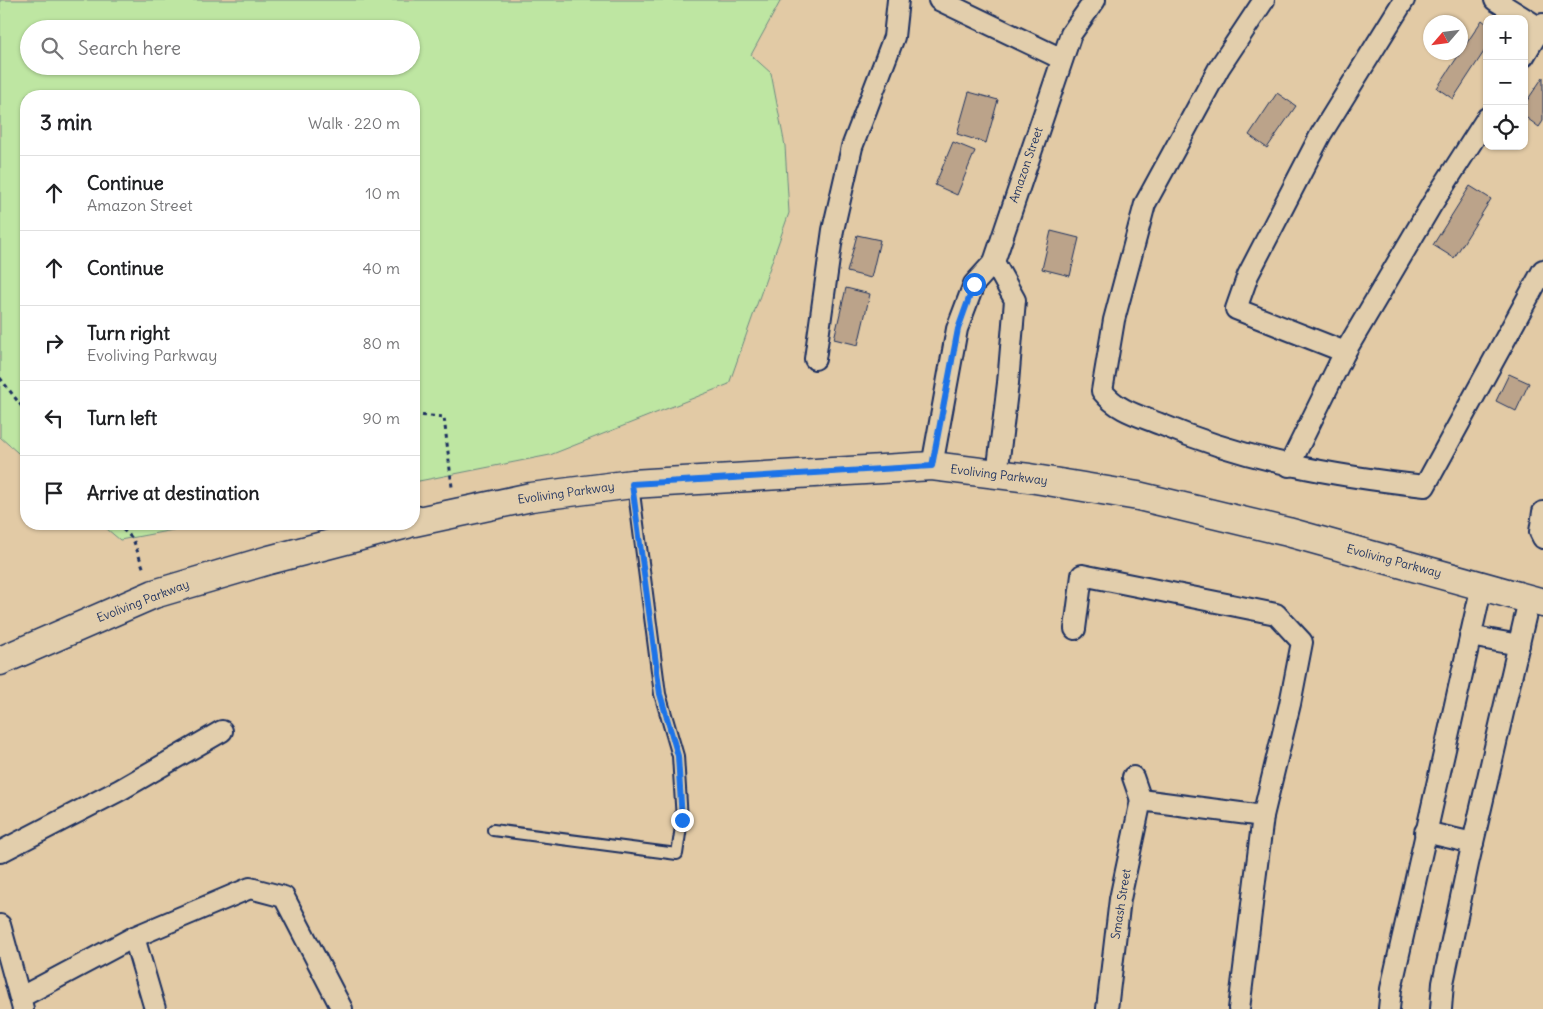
<!DOCTYPE html>
<html lang="en">
<head>
<meta charset="utf-8">
<style>
	:root { --surface:#fff; --page:#f2f2f2; --text:#202124; --muted:#757577; --line:#e0e0e0 }
	body { margin:0; font-family:Delius,sans-serif; background:var(--page); color:var(--text) }
	.controls { position:absolute; right:15px; top:15px; display:grid; overflow:hidden; border-radius:10px; box-shadow:0 1px 4px #0004 }
	.controls button { width:45px; height:45px; display:grid; place-items:center; padding:0; border:0; border-bottom:1px solid var(--line); background:var(--surface); color:var(--text); font:25px sans-serif }
	.compass { position:absolute; left:1423px; top:15px; width:45px; height:45px; border-radius:50%; background:var(--surface); box-shadow:0 1px 4px #0004; rotate:242deg }
	.stop { position:absolute; width:15px; height:15px; margin:-11px; border:4px solid #1a73e8; border-radius:50%; background:#fff }
	.stop.end { background:#1a73e8; border-color:#fff; box-shadow:0 1px 5px #0008 }
	.list { margin:0; padding:0; list-style:none }
	h2 { display:flex; justify-content:space-between; align-items:center; height:65px; margin:0; padding:0 20px; font-size:21px }
	h2 small { font-size:16px; font-weight:400; color:var(--muted) }
	.list li { display:grid; grid-template-columns:32px 1fr auto; gap:15px; align-items:center; box-sizing:border-box; height:75px; padding:0 20px; border-top:1px solid var(--line) }
	.list b { display:block; font-size:19px; white-space:nowrap }
	.list p { margin:0; font-size:16px; white-space:nowrap; color:var(--muted) }
	.list em { font-size:16px; font-style:normal; color:var(--muted) }
	.icon { flex:none; width:28px; height:28px; fill:none; stroke:currentColor; stroke-width:2; stroke-linecap:round; stroke-linejoin:round }
	.map { position:relative; flex:none; width:1543px; height:1009px; overflow:hidden }
	.search { position:absolute; background:var(--surface); box-shadow:0 1px 4px #0004; left:20px; top:20px; width:400px; height:55px; display:flex; align-items:center; gap:12px; box-sizing:border-box; padding:0 18px; border-radius:28px; color:var(--muted); font-size:19px }
	.panel { position:absolute; background:var(--surface); box-shadow:0 1px 4px #0004; left:20px; top:90px; width:400px; height:440px; border-radius:20px }
	.map>svg:first-child { display:block }
	.green { fill:#bee6a2; stroke:#6c8a80; fill-rule:evenodd }
	.building { fill:#bba38a; stroke:#1b2f5e }
	.lines { fill:none; stroke-linecap:round; stroke-linejoin:round }
	.lane-casing { stroke:#1b2f5e; stroke-width:14 }
	.street-casing { stroke:#1b2f5e; stroke-width:24 }
	.secondary-casing { stroke:#1b2f5e; stroke-width:31 }
	.path { stroke:#1b2f5e; stroke-width:3; stroke-dasharray:4 4; stroke-linecap:butt }
	.lane { stroke:#e2ceac; stroke-width:10 }
	.street { stroke:#e2ceac; stroke-width:20 }
	.secondary { stroke:#e2ceac; stroke-width:28 }
	.route { stroke:#1a73e8; stroke-width:6 }
	.labels { text-anchor:middle; stroke-width:4.5; stroke-linejoin:round; paint-order:stroke }
	.street-label { font-size:12px; fill:#1b2f5e; stroke:#e2ceac }
</style>
</head>
<body>
<div class="map">
<svg width="1543" height="1009" viewBox="0 0 1543 1009">
	<rect width="100%" height="100%" fill="#e2caa5"/>
	<filter id="ink" filterUnits="userSpaceOnUse"><feTurbulence type="fractalNoise" baseFrequency=".02" numOctaves="2"/><feDisplacementMap in="SourceGraphic" scale="10" xChannelSelector="R" yChannelSelector="G"/><feConvolveMatrix kernelMatrix="1 2 1 2 8 2 1 2 1" color-interpolation-filters="sRGB"/></filter>
	<g filter="url(#ink)">
		<g class="green">
			<path d="M0 0H781L751 55 771 73 785 146 789 213 729 384 550 455 414 482V96H26V460L0 437ZM29 29H411V66H29Z"/>
			<polygon points="101,524 205,524 120,540"/>
		</g>
		<g class="building">
			<polygon points="1482,20 1487,24 1487,47 1453,99 1437,88"/>
			<polygon points="1543,77 1543,121 1539,127 1524,116 1524,105"/>
			<polygon points="969,92 998,100 986,143 957,134"/>
			<polygon points="1277,93 1296,106 1267,148 1249,135"/>
			<polygon points="953,142 975,151 957,195 935,185"/>
			<polygon points="1470,186 1491,199 1454,258 1433,245"/>
			<polygon points="1051,231 1079,238 1070,276 1042,269"/>
			<polygon points="857,235 880,240 871,278 847,272"/>
			<polygon points="846,288 870,294 858,345 834,339"/>
			<polygon points="1509,374 1529,383 1516,411 1496,401"/>
		</g>
		<g class="lines">
			<defs>
				<polyline id="lane" points="493,830 677,854 682,820 678,756 660,694 633,485"/>
				<g id="street">
					<polyline points="939,0 1062,59"/>
					<path d="M1264 0 1219 68 1145 204 1114 320 1102 391C1118 411 1137 415 1160 424 1245 460 1333 476 1425 486L1543 270"/>
					<polyline points="1495,0 1543,30"/>
					<polyline points="1524,56 1543,24"/>
					<polyline points="994,262 1015,300 1008,383 997,475"/>
					<polyline points="1345,352 1236,309 1248,275 1321,134 1404,0"/>
					<polyline points="815,359 833,230 852,147 894,37 898,0"/>
					<polyline points="932,466 957,329 974,284 994,262 1071,34 1095,0"/>
					<polyline points="1289,466 1345,352 1432,204 1487,118"/>
					<polyline points="1543,512 1540,532 1543,538"/>
					<polyline points="1075,629 1082,575 1276,614 1302,642 1290,704 1263,816 1239,1009"/>
					<polyline points="1470,636 1519,645"/>
					<polyline points="1133,777 1141,800"/>
					<polyline points="1141,800 1263,816"/>
					<polyline points="1425,832 1473,843"/>
					<polyline points="0,852 120,790 222,731"/>
					<polyline points="0,925 23,1009"/>
					<polyline points="134,937 155,1009"/>
					<polyline points="21,997 134,937 250,888 284,897 342,1009"/>
					<polyline points="1107,1009 1120,899 1141,800"/>
					<polyline points="1389,1009 1391,989 1482,585"/>
					<polyline points="1441,1009 1443,983 1468,864 1529,600"/>
				</g>
				<g id="secondary">
					<polyline points="414,522 531,497 632,484 932,466 1029,478 1138,496 1288,532 1543,603"/>
					<polyline points="0,661 154,594 269,560 407,524"/>
				</g>
			</defs>
			<use href="#lane" class="lane-casing"/>
			<use href="#street" class="street-casing"/>
			<use href="#secondary" class="secondary-casing"/>
			<g class="path">
				<polyline points="0,378 26,412"/>
				<polyline points="414,415 444,417 452,487"/>
				<polyline points="117,524 133,539 144,570"/>
			</g>
			<use href="#lane" class="lane"/>
			<use href="#street" class="street"/>
			<use href="#secondary" class="secondary"/>
		</g>
	</g>
	<g class="lines" filter="url(#ink)">
		<polyline class="route" points="682,820 678,756 660,694 632,484 932,466 958,329 974,284"/>
	</g>
	<g class="labels">
		<g class="street-label">
			<text transform="translate(1026 165) rotate(-71)" y="4">Amazon Street</text>
			<text transform="translate(999 475) rotate(7)" y="4">Evoliving Parkway</text>
			<text transform="translate(566 493) rotate(-8)" y="4">Evoliving Parkway</text>
			<text transform="translate(1394 561) rotate(15)" y="4">Evoliving Parkway</text>
			<text transform="translate(143 601) rotate(-21)" y="4">Evoliving Parkway</text>
			<text transform="translate(1121 904) rotate(-81)" y="4">Smash Street</text>
		</g>
	</g>
</svg>
<div class="controls">
<button>+</button>
<button>−</button>
<button><svg class="icon" aria-label="locate" viewBox="0 0 24 24"><circle cx="12" cy="12" r="6"/><path d="M12 2v4M12 18v4M2 12h4M18 12h4"/></svg></button>
</div>
<svg class="compass" viewBox="-18 -18 36 36"><path d="M0-13l5 13h-10z" fill="#e53935"/><path d="M0 13l5-13h-10z" fill="#757577"/></svg>
<div class="stop" style="left:974px;top:284px"></div>
<div class="stop end" style="left:682px;top:820px"></div>
<div class="search"><svg class="icon" aria-label="search" viewBox="0 0 24 24"><circle cx="10" cy="10" r="6"/><path d="M15 15l6 6"/></svg>Search here</div>
<section class="panel">
<h2>3 min<small>Walk · 220 m</small></h2>
<ul class="list">
<li><svg class="icon" aria-label="ahead" viewBox="0 0 24 24"><path d="M12 20V5M6 11l6-6 6 6"/></svg><div><b>Continue</b><p>Amazon Street</p></div><em>10 m</em></li>
<li><svg class="icon" aria-label="ahead" viewBox="0 0 24 24"><path d="M12 20V5M6 11l6-6 6 6"/></svg><div><b>Continue</b></div><em>40 m</em></li>
<li><svg class="icon" aria-label="right" viewBox="0 0 24 24"><path d="M7 20v-9h11M14 6l5 5-5 5"/></svg><div><b>Turn right</b><p>Evoliving Parkway</p></div><em>80 m</em></li>
<li><svg class="icon" aria-label="left" viewBox="0 0 24 24"><path d="M17 20v-9H6M10 6l-5 5 5 5"/></svg><div><b>Turn left</b></div><em>90 m</em></li>
<li><svg class="icon" aria-label="arrive" viewBox="0 0 24 24"><path d="M6 21V4h12l-3 4 3 4H6"/></svg><div><b>Arrive at destination</b></div></li>
</ul>
</section>
</div>
</body>
</html>
